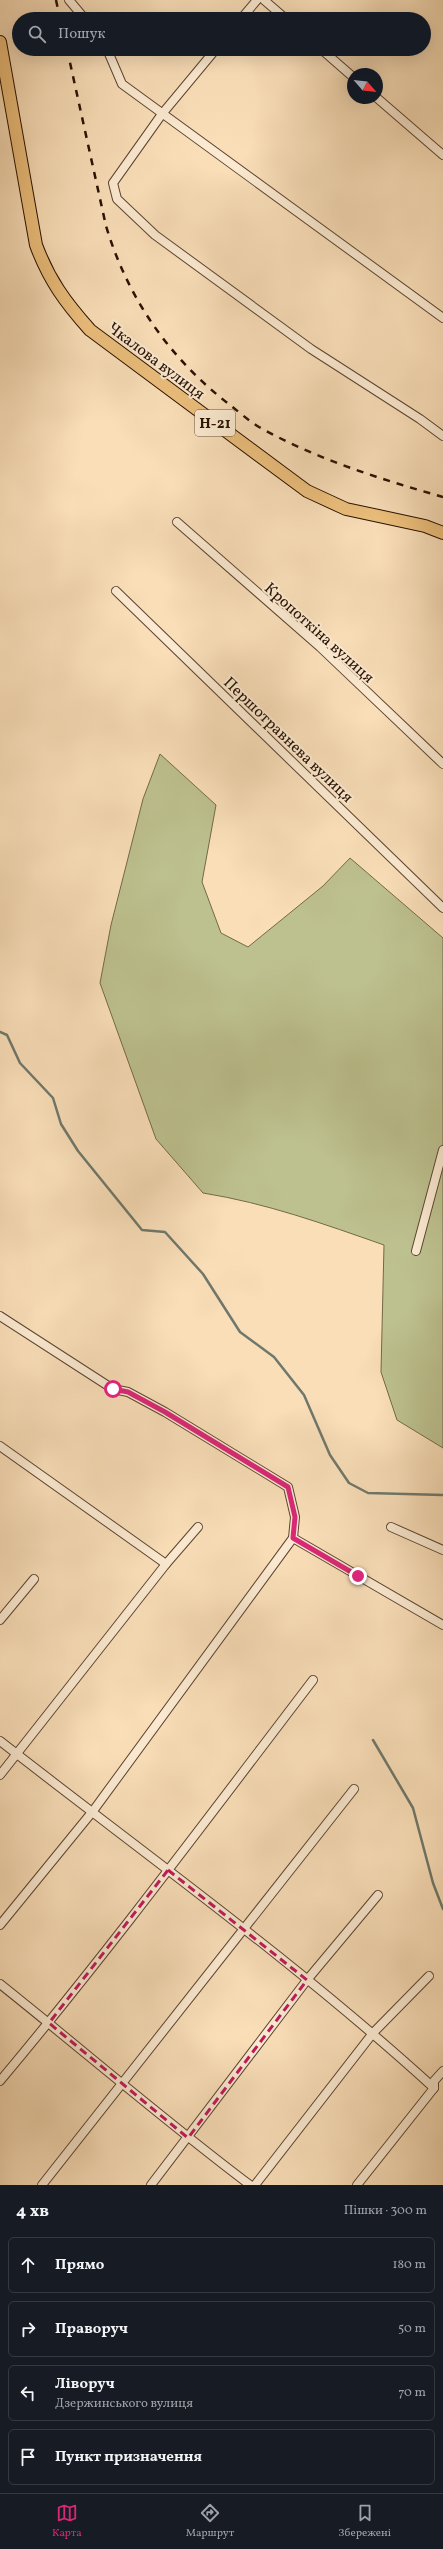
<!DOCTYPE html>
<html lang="uk">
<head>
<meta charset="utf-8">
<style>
	:root { --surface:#171b24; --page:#20242c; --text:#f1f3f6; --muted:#9ea1a6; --line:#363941; --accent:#db2777 }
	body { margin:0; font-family:Vollkorn,serif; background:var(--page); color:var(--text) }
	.compass { position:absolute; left:347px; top:68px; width:36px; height:36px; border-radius:50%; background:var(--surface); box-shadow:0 4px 16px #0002; rotate:118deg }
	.stop { position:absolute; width:12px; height:12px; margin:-9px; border:3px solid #db2777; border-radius:50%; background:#fff }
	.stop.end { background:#db2777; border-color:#fff; box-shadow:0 1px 4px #0008 }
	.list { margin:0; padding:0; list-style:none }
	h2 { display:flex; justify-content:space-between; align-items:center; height:52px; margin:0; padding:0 16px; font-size:17px }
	h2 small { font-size:13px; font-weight:400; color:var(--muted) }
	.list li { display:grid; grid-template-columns:26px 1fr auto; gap:12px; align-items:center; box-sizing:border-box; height:56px; margin:0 8px 8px; padding:0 8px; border:1px solid var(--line); border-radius:6px }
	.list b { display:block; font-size:15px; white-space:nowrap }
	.list p { margin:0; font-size:13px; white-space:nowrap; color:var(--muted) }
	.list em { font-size:13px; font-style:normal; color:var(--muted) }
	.icon { flex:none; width:22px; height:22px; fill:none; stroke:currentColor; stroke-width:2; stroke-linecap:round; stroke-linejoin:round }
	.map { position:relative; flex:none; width:443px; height:2185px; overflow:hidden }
	.search { position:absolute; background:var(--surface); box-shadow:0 4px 16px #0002; left:12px; right:12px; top:12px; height:44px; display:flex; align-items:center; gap:10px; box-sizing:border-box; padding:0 14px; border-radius:22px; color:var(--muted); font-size:15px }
	.sheet { height:308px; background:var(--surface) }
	nav { display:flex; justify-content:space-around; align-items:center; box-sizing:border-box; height:56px; border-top:1px solid var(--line); background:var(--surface); font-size:11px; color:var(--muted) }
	nav a { display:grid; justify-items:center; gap:2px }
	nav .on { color:var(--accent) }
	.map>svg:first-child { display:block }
	.green { fill:#bdc18f; stroke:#736948 }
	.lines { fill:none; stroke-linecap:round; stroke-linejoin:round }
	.stream { stroke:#6f786c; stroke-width:2.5 }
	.street-casing { stroke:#5d4430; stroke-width:10 }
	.primary-casing { stroke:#291102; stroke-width:14 }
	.street { stroke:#fbead1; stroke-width:8 }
	.primary { stroke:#ecbf7c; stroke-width:12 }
	.rail { stroke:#291102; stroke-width:2.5; stroke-dasharray:7 7; stroke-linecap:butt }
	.route { stroke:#db2777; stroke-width:5 }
	.marked { fill:none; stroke:#c2185b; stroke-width:3; stroke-dasharray:8 5; stroke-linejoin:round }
	.labels { text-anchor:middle; stroke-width:4; stroke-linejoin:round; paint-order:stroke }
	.shield { fill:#fbead1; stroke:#685240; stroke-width:1 }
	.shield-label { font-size:15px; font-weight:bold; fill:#291102 }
	.street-label { font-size:16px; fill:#291102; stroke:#fbead1 }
</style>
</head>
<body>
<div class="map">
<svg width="443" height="2185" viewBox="0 0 443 2185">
	<rect width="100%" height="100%" fill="#f9deb8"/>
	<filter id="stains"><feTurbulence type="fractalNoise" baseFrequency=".005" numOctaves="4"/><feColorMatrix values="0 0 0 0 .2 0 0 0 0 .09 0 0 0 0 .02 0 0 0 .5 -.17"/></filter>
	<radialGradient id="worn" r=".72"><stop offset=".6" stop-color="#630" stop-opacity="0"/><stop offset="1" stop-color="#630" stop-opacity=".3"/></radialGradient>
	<path class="green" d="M160 754 216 805 202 882 221 933 248 947 323 886 350 858 443 938V1448L397 1420 381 1372 384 1245C324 1224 266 1203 203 1193L156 1139 100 983 111 925 143 799Z"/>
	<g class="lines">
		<g class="stream">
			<polyline points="0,1032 7,1035 20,1063 53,1098 61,1124 78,1151 142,1230 165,1232 203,1274 240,1332 274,1357 304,1395 330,1455 349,1483 368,1493 443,1495"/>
			<polyline points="373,1740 413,1808 433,1883 443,1909"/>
		</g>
		<defs>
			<g id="street">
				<polyline points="69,0 85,19"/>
				<polyline points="264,0 286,19"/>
				<polyline points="241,19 257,0"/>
				<polyline points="107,49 122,84 443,318"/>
				<polyline points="216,49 162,114 113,183 117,199 155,235 311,349 420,419 443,436"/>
				<polyline points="321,49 353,77"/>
				<polyline points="377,98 443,155"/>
				<polyline points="177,522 320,647 443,764"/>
				<polyline points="116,591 443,908"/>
				<polyline points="416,1251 443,1150"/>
				<polyline points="0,1316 113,1389 128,1392 165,1412 288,1487 295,1517 293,1538 93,1811 0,1925"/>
				<polyline points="0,1446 166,1564"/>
				<polyline points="391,1527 443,1550"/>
				<polyline points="293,1538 443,1625"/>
				<polyline points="0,1620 34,1579"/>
				<path d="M0 1741C146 1855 297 1963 434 2088"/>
				<polyline points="0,1775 166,1564 198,1527"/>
				<path d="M0 1984C84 2051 165 2121 250 2185"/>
				<path d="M0 2081C109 1951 210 1815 313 1680"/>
				<polyline points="42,2185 354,1789"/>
				<polyline points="151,2185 307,1980 378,1895"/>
				<polyline points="255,2185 373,2033 429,1976"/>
				<polyline points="357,2185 434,2088 434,2081 443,2071"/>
			</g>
			<path id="primary" d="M0 42 36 245C49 280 65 302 90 330L307 491 346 509 425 526 443 533"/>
		</defs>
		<use href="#street" class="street-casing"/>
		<use href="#primary" class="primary-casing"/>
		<use href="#street" class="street"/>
		<use href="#primary" class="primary"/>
		<g class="rail">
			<polyline points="56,0 60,19"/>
			<path d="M67 49 106 226C128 299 170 359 230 405 239 412 249 421 259 427 316 459 380 479 443 497"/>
		</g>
	</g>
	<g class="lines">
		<polyline class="route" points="113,1389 128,1392 165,1412 288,1487 295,1517 293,1538 358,1576"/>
	</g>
	<path class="marked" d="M168 1870 307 1980 188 2138 49 2023Z"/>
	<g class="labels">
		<rect class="shield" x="195" y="410" width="40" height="26" rx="3"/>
		<g class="shield-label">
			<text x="215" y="428">Н-21</text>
		</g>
		<g class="street-label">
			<text transform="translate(157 360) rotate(37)" y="6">Чкалова вулиця</text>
			<text transform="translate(320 632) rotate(42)" y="6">Кропоткіна вулиця</text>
			<text transform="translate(289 739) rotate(44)" y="6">Першотравнева вулиця</text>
		</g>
	</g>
	<rect width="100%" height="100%" filter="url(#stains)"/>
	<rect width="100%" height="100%" fill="url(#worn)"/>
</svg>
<svg class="compass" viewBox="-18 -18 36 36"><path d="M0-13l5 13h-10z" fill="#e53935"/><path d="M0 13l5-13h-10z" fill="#9ea1a6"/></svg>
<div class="stop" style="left:113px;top:1389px"></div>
<div class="stop end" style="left:358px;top:1576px"></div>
<div class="search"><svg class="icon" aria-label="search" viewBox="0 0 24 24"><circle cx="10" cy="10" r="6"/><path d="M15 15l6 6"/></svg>Пошук</div>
</div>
<section class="sheet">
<h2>4 хв<small>Пішки · 300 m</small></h2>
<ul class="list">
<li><svg class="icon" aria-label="ahead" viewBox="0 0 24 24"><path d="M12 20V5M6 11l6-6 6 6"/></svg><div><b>Прямо</b></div><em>180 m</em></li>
<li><svg class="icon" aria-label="right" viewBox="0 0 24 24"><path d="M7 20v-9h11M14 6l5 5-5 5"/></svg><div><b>Праворуч</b></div><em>50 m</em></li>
<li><svg class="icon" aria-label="left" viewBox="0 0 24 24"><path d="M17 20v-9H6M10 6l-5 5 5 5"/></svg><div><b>Ліворуч</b><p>Дзержинського вулиця</p></div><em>70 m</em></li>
<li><svg class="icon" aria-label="arrive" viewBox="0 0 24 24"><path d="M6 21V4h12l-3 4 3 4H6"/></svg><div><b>Пункт призначення</b></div></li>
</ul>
</section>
<nav>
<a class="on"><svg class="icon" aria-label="map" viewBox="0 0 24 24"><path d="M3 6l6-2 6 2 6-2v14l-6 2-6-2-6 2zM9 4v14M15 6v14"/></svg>Карта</a>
<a><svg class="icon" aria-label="directions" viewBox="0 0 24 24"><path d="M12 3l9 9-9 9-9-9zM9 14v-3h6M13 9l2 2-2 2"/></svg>Маршрут</a>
<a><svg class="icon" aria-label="saved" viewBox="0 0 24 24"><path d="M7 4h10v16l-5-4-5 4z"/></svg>Збережені</a>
</nav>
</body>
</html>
